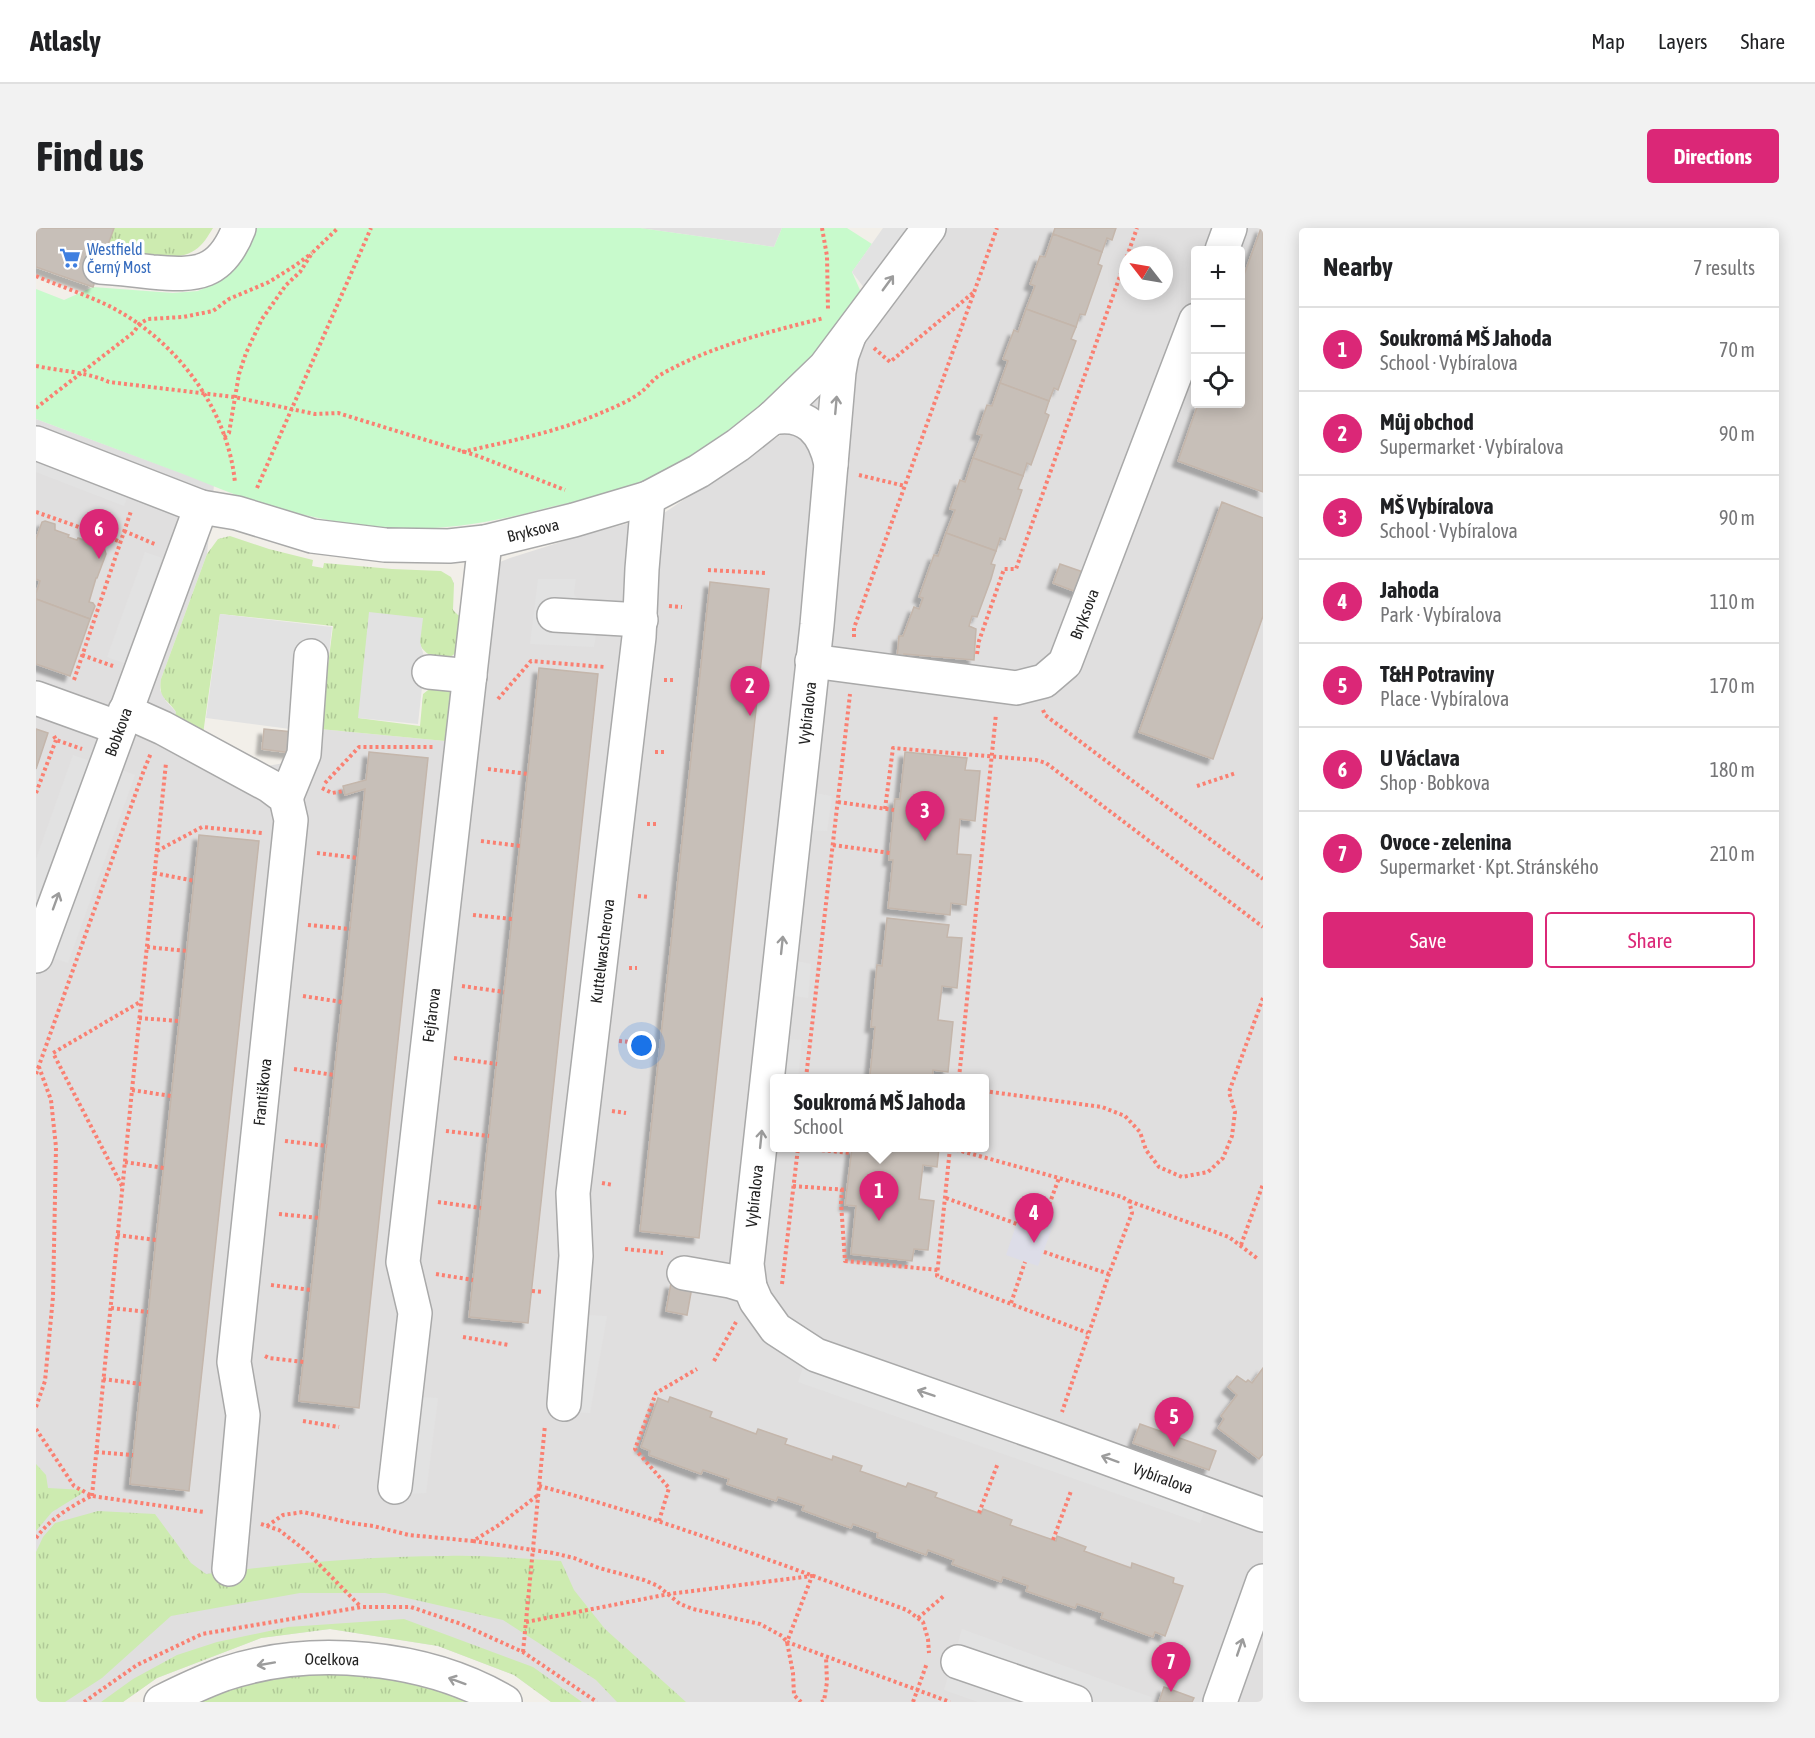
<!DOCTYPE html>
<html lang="en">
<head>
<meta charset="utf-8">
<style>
	:root { --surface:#fff; --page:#f2f2f2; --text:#202124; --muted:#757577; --line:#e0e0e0; --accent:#db2777 }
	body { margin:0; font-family:"Asap Condensed",sans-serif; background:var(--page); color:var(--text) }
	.controls { position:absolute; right:18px; top:18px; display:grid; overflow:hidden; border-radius:6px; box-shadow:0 3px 15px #0003 }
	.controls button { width:54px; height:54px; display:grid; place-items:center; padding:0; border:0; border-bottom:2px solid var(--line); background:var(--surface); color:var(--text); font:30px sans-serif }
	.compass { position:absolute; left:1083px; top:18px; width:54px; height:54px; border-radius:50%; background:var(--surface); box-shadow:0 3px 15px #0003; rotate:301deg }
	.you { position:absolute; left:606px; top:818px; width:21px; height:21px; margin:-15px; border:4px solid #fff; border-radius:50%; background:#1a73e8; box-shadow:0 0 0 9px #1a73e833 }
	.badge { display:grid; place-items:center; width:39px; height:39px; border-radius:50%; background:var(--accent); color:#fff; font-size:20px; font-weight:700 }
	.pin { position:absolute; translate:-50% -50px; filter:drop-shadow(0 2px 3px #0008) }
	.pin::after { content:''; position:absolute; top:32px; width:21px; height:18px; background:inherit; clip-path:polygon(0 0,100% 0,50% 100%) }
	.popup { position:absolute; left:734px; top:846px; width:219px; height:78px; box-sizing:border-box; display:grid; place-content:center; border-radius:6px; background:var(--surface); filter:drop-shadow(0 2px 4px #0005); font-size:20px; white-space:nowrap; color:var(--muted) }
	.popup b { font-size:22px; color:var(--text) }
	.popup::after { content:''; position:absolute; left:50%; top:100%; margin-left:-12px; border:12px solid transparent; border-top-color:var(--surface) }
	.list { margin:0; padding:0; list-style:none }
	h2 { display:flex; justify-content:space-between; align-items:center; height:78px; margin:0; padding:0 24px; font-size:26px }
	h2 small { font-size:20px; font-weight:400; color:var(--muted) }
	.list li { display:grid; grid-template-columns:39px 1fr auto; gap:18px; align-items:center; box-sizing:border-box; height:84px; padding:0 24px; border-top:2px solid var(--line) }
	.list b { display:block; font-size:22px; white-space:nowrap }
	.list p { margin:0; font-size:20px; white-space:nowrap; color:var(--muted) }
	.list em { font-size:20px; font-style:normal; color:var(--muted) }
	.actions { display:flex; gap:12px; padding:18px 24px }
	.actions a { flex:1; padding:14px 0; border:2px solid var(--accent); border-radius:6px; text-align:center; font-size:21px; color:var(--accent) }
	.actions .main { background:var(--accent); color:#fff }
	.icon { flex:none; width:33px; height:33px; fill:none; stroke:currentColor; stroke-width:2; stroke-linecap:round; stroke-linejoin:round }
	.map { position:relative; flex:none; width:1227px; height:1474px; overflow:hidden; border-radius:6px }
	header { display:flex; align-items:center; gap:36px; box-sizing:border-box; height:84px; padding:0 30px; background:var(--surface); border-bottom:2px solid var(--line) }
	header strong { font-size:28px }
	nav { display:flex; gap:33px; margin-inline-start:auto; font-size:21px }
	.intro { display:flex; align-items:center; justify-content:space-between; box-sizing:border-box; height:144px; padding:0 36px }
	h1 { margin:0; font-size:42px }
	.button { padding:15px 27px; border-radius:6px; background:var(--accent); color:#fff; font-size:21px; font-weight:700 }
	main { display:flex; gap:36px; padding:0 36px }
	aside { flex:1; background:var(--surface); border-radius:6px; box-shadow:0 3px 15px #0003 }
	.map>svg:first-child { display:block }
	.residential { fill:#e0dfdf; fill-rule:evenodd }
	.grass { fill:url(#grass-tufts) }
	.park { fill:#c8facc }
	.parking { fill:#e2e2e2 }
	.plaza { fill:#dddde8 }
	.building { fill:#c7bfb8; stroke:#c4b6ab; stroke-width:1.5; filter:url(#shadow) }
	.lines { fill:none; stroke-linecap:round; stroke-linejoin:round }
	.minor-casing { stroke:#a9a9a9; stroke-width:36 }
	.path { stroke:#fa8072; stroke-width:4; stroke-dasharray:3 3; stroke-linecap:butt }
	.minor { stroke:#fff; stroke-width:33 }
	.oneway { stroke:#9c9c9c }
	.labels { text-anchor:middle; stroke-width:6; stroke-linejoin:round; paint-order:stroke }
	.shop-label { font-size:16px; fill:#366cbe; stroke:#fff; text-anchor:start }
	.street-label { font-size:16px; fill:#222; stroke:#fff }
</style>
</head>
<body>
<header>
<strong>Atlasly</strong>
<nav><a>Map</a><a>Layers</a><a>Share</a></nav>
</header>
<div class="intro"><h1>Find us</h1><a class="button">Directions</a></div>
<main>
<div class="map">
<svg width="1227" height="1474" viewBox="0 0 1227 1474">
	<defs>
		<pattern id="grass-tufts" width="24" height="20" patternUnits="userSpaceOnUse" patternTransform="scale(1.5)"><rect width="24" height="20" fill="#cdebb0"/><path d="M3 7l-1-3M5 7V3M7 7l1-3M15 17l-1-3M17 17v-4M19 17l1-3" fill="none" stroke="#b0c997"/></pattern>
		<filter id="shadow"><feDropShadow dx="-5.5" dy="5.5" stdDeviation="1.5" flood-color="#0004"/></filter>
	</defs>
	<rect width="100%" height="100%" fill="#f2efe9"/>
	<g class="residential">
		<polygon points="604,0 746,0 738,19"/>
		<path d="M908 0H1227V1474H515L478 1447 402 1418 294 1401 225 1410 121 1450 87 1474H0V191L178 257 171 326 125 451 124 462 130 473 140 484 138 491 231 538 277 530 284 501 409 513 434 346 474 330 547 307 625 287 752 202 790 161ZM1160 22H1204V176H1160ZM1092 27H1128V63H1092ZM738 850H948V920H738Z"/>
	</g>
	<g class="grass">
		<path d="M78 0H177C172 8 167 17 159 22 137 37 95 25 70 21Z"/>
		<path d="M194 308 233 321 277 332 276 338 287 340 288 335 356 341 405 343 415 349 418 356 417 382 422 387 427 389C426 398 426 410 423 419 416 437 392 432 384 417L322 490 384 498 387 466 396 459 414 462 417 466 414 511 409 513 284 501 297 398 184 386 167 506 138 491 140 484C131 470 122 471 125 451L171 326 182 311Z"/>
		<polygon points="0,1236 10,1247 12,1260 48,1262 45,1266 16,1284 0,1303"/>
		<path d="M62 1283 119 1286 155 1335 170 1346C250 1336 330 1328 411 1328 449 1327 487 1331 525 1333L538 1362 569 1401 650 1474H581L560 1452 467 1392 349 1365H264L135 1388 66 1450 29 1474H0V1324L7 1309 19 1295Z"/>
		<polygon points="368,1391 497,1439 546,1474 515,1474 478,1447 402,1418 294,1401 225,1410 121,1450 87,1474 65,1474 97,1451 141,1427 181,1414 252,1399"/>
		<polygon points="301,1435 446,1474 149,1474 185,1456"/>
	</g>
	<path class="park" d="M216 0H604L738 19 746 0H811L836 16 816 44 824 62V67C812 83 801 100 788 115 737 173 668 228 596 257 567 269 533 274 503 282 438 299 373 307 306 295 282 290 257 285 234 278 204 270 176 257 147 246 98 228 49 209 0 191V61L28 72 57 59 137 65 162 63 183 53Z"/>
	<g class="parking">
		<polygon points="847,0 873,0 829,61 816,44"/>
		<polygon points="0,225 94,261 88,278 0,244"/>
		<polygon points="109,324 126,330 88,435 71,429"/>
		<polygon points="502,351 540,351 538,366 547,377 564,382 558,419 494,416"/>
		<polygon points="333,384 387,390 384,414 389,432 382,496 322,490"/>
		<polygon points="184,386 296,399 284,505 170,490"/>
		<polygon points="37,527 54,533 0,686 0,631"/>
		<polygon points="81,540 99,547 32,735 14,729"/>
		<polygon points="773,564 796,568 791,603 768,602"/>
		<polygon points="756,732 775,736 772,770 751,767"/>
		<polygon points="747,811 766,812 762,850 742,850"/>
		<polygon points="550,1087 571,1088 554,1185 534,1184"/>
		<polygon points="769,1134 1170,1278 1164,1295 762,1154"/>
		<polygon points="383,1169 402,1170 390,1265 371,1266"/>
		<polygon points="926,1401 1115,1469 1116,1474 942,1474 908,1462"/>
	</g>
	<polygon class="plaza" points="986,980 1019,992 1002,1038 970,1027"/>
	<g class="building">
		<polygon points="0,0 78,0 57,59 0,39"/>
		<polygon points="1019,0 1080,0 1076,12 1071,10 1066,24 1017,6"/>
		<polygon points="1225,0 1227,0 1227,264 1142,233 1162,176 1204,176 1204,58"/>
		<polygon points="1017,6 1066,24 1062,36 1066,38 1049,87 1044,86 1040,99 990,81 999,58 994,56 1004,28 1009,29"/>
		<polygon points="990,81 1040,99 1035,111 1040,113 1026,151 1022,162 1018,160 1013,173 964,155 972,133 967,131 978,102 982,104"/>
		<polygon points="964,155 1013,173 1009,185 1013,187 995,237 991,235 987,248 937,230 946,207 941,206 951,177 956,178"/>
		<polygon points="937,230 987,248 982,261 986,262 969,312 964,310 960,323 910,305 919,282 914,281 924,252 929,254"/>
		<polygon points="1186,274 1227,290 1227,388 1177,531 1103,504"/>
		<polygon points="9,293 19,296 19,302 33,307 32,309 41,312 42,310 68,319 70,326 61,350 60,350 53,374 57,375 59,378 54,391 0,371 0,365 4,353 0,351 0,311 6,294"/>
		<polygon points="910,305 960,323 955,336 959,337 955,351 941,389 936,388 933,398 940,401 938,432 868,426 868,430 861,429 863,408 867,408 878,379 883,381 887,370 883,369 898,327 902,328"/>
		<polygon points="1024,336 1050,345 1043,365 1017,355"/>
		<polygon points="674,354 733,361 663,1010 604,1003"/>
		<polygon points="0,371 54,391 34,448 0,436"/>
		<polygon points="503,440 562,446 492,1095 433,1089"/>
		<polygon points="0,501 12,505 0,541"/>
		<polygon points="228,501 257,504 255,525 226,521"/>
		<polygon points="333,524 392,530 323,1180 263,1173 329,561 309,567 307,558 330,552"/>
		<polygon points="869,524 931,530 929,542 944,543 939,593 924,591 921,626 935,627 930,677 915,675 914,687 852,680 857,632 853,632 859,571 864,571"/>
		<polygon points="163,607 223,613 153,1263 94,1256"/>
		<polygon points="851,690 913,697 911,709 926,710 921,760 906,758 902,792 917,794 912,844 897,842 896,850 865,850 834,847 839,799 835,799 841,737 846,738"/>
		<polygon points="816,920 903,920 901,939 887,937 883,971 898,973 892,1022 878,1021 876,1033 815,1026 820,978 809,977"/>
		<polygon points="635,1055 656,1059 651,1087 630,1083"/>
		<polygon points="1227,1140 1227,1226 1223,1231 1182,1200 1188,1191 1185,1188 1201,1167 1192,1159 1201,1148 1210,1154 1212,1152 1216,1155"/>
		<polygon points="634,1169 676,1184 674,1189 720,1206 722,1201 751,1211 749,1216 796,1232 797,1228 826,1238 824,1243 870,1259 872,1255 901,1265 899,1269 945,1286 947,1281 976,1292 974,1297 1020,1313 1021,1308 1050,1319 1048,1323 1095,1340 1096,1335 1138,1350 1137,1355 1147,1358 1129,1408 1119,1404 1117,1409 1065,1390 1067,1385 1041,1376 1039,1380 990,1363 992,1358 967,1349 965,1354 916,1336 918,1332 892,1322 890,1327 841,1309 842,1305 817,1296 815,1300 766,1282 768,1278 742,1269 740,1273 691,1256 693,1251 667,1242 665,1246 613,1227 614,1223 605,1219 622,1170 632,1174"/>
		<polygon points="1104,1196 1180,1223 1173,1242 1097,1215"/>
		<polygon points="1128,1459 1158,1470 1156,1474 1123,1474"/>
	</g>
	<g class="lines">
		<defs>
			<g id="minor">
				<polyline points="1186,22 1194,0"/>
				<path d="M64 39C81 40 99 42 116 44 161 48 185 47 203 0"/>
				<polyline points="813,108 806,127 803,144 781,397 711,1036 714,1059 720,1073 740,1101 780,1127 1016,1210 1227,1287"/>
				<path d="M736 190C771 183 788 204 795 236"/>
				<polyline points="0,215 165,279 201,285 276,308 349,317 413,318 449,314 538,292 612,270 663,243 702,217 736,190 789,139 893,0"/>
				<polyline points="518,387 605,392"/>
				<polyline points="776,433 980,460 1008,453 1029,435 1160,92"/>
				<polyline points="393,444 434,448"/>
				<polyline points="0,470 83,500"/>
				<polyline points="89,483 127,500 234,558 250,570 255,592 198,1134 207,1187 193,1341"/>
				<polyline points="250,570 268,526 275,428"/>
				<polyline points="0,728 165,279"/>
				<polyline points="648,1045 694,1053 714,1059"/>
				<polyline points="528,1176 540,1028 537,965 603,409 606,341 612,270"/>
				<polyline points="359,1259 379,1085 367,1034 449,314"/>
				<polyline points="922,1434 1039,1474"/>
				<path d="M125 1474C145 1464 166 1454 188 1446 275 1417 389 1427 469 1474"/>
				<polyline points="1184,1474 1227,1353"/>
			</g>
		</defs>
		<use href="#minor" class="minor-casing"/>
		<g class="path">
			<polyline points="786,0 791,28 792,82"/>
			<path d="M0 48C25 59 52 67 77 80 141 114 192 181 199 255"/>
			<polyline points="838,120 854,134 938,64"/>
			<path d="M0 138C24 143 51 144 73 154L198 169 279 186 302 185 442 228 529 262"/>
			<polyline points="0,180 98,104 103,96 112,91 147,89 177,83 193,71 233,54 260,37 276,25"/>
			<polyline points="188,209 193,205 203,146 210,125 226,91 250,57 264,44 276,25 302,0"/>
			<path d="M426 224C474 213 522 204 567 184 579 179 593 173 604 165 611 160 616 152 624 147 675 118 732 104 788 90"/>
			<polyline points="823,247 869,258"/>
			<polyline points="221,260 335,0"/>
			<polyline points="0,284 85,314"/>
			<polyline points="88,303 121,317"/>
			<polyline points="672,342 729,345"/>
			<polyline points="633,378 646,379"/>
			<polyline points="818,409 818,400 961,0"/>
			<polyline points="941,426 943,413 968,341 980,341 1101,0"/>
			<polyline points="46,427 77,438"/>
			<polyline points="38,452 95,283"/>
			<polyline points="628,452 637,452"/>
			<polyline points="462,471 495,433 569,439"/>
			<polyline points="1007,482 1009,487 1227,651"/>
			<polyline points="18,508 20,512 46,521"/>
			<polyline points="619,524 628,524"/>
			<polyline points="452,541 492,546"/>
			<polyline points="289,555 323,519 398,519"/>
			<polyline points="1161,558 1200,545"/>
			<polyline points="286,560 296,565 308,563"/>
			<polyline points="0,565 20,512"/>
			<polyline points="802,574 858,582"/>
			<polyline points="849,581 857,520 1000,532 1010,535 1227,699"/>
			<polyline points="611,596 621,596"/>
			<polyline points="445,613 484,618"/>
			<polyline points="797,617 854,625"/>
			<polyline points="121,623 166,599 226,605"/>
			<polyline points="281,625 322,630"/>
			<polyline points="118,645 159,653"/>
			<polyline points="602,668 613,669"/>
			<polyline points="437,687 476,691"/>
			<polyline points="272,697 314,701"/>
			<polyline points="111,719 151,723"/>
			<polyline points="593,740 601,740"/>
			<polyline points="426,758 468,764"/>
			<polyline points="267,768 306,774"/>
			<polyline points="103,790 143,793"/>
			<polyline points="583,813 596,814"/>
			<polyline points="418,830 461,836"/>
			<polyline points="258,841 298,847"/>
			<polyline points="0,846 108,542 115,525"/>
			<polyline points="770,850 814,466"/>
			<polyline points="923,850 960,486"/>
			<polyline points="96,862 135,868"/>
			<polyline points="948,863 1066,879 1089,888 1104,904 1110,922 1123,939 1146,949 1172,944 1187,930 1196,908 1199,884 1193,864 1227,770"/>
			<polyline points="576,883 590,885"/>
			<polyline points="410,903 453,908"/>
			<polyline points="249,913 291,918"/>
			<polyline points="762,920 815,925"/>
			<polyline points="914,920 1023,950 1086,969 1093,973 1096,985 1073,1046 1026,1184"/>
			<polyline points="914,920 901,1048 1052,1105"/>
			<polyline points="89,934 128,940"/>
			<polyline points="566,955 577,957"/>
			<polyline points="86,958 17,825 104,774"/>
			<polyline points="757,958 811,962"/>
			<polyline points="806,961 805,975 809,1033 902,1042"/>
			<polyline points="910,970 981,996"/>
			<polyline points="1093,973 1193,1009 1222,1031"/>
			<polyline points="402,974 445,980"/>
			<polyline points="243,986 283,990"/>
			<polyline points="1009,988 1023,950"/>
			<polyline points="81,1007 120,1012"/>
			<polyline points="1205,1017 1227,956"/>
			<polyline points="589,1021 627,1025"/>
			<polyline points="1008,1024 1073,1046"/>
			<polyline points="400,1046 437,1052"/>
			<polyline points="746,1056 762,920"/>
			<polyline points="235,1057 275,1062"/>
			<polyline points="496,1063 507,1064"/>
			<polyline points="975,1075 989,1034"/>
			<polyline points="75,1080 112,1084"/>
			<polyline points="427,1109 473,1117"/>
			<polyline points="229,1128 233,1130 268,1134"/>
			<polyline points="678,1133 700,1094"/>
			<polyline points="67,1151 105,1156"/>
			<polyline points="0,1179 9,1153 17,1069 20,919 15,872 3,839"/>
			<polyline points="267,1193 303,1199"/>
			<polyline points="0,1201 38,1258 56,1268 168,1284"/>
			<polyline points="60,1224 97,1227"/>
			<path d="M503 1258C628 1290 750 1339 871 1382L887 1394 892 1411 893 1425"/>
			<polyline points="56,1268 96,862 130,535"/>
			<polyline points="943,1285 962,1235"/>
			<polyline points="623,1293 633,1260 599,1221 620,1165 661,1141"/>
			<polyline points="225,1296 243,1302 270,1323 324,1378"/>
			<polyline points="231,1298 247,1287 267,1284 315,1295 337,1298 373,1307 437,1313 463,1297 502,1267"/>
			<path d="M0 1310C14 1291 34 1279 55 1268"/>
			<polyline points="1017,1312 1035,1263"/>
			<polyline points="437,1313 517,1325 538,1330 563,1340 608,1352 622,1358 644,1376 657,1381 724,1396 746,1408 751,1414 757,1445 758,1467 765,1474"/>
			<polyline points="882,1390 909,1367"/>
			<polyline points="490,1394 633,1366 776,1348 751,1414 914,1474"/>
			<polyline points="487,1424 509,1197"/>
			<polyline points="48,1474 101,1437 166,1406 325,1379 375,1379 425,1396 487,1424 561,1474"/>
			<polyline points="785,1474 788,1473 791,1454 790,1429"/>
			<polyline points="877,1474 891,1435"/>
		</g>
		<use href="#minor" class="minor"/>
	</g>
	<defs><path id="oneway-shaft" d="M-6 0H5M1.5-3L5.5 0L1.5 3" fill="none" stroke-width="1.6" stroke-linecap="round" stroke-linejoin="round" transform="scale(1.5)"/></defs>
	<g class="oneway">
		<use href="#oneway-shaft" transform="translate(852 55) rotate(-54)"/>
		<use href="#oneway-shaft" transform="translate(800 177) rotate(-85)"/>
		<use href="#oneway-shaft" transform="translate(20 673) rotate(-70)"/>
		<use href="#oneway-shaft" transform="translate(746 717) rotate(-84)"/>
		<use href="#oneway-shaft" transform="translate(725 911) rotate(-84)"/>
		<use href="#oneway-shaft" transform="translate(890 1165) rotate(-161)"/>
		<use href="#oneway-shaft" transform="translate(1074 1231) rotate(-160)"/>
		<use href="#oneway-shaft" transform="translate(1204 1419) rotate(-71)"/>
		<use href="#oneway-shaft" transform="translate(230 1436) rotate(170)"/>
		<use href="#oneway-shaft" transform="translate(421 1453) rotate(-160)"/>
	</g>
	<defs>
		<symbol id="supermarket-bare" viewBox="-9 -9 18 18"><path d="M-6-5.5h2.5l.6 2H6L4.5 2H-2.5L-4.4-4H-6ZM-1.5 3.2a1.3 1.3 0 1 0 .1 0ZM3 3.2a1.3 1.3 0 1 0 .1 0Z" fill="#3f7fe0" stroke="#fff" stroke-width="2.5" paint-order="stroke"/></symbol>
	</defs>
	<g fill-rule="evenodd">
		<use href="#supermarket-bare" x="19" y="15" width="30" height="30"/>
	</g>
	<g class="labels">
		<g class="shop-label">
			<text x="51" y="27">Westfield<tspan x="51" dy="18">Černý Most</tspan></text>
		</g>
		<g class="street-label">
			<text transform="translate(497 302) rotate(-14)" y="6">Bryksova</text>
			<text transform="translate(1048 386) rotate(-69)" y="6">Bryksova</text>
			<text transform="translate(771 485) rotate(-84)" y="6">Vybíralova</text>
			<text transform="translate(82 504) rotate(-70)" y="6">Bobkova</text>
			<text transform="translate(566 723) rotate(-83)" y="6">Kuttelwascherova</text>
			<text transform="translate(395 787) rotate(-83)" y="6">Fejfarova</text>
			<text transform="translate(226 864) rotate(-84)" y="6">Františkova</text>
			<text transform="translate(718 968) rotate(-84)" y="6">Vybíralova</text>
			<text transform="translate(1127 1250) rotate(20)" y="6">Vybíralova</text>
			<text transform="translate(296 1431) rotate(1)" y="6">Ocelkova</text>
		</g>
	</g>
</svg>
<div class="controls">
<button>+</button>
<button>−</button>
<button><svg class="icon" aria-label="locate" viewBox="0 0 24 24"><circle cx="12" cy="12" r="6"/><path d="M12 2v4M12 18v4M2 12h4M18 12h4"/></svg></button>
</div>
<svg class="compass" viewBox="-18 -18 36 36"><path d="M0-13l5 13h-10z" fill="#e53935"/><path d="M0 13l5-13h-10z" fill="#757577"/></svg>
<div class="you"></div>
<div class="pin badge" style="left:843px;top:993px">1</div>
<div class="popup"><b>Soukromá MŠ Jahoda</b>School</div>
<div class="pin badge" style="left:714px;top:488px">2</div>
<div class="pin badge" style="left:889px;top:613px">3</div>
<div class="pin badge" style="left:998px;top:1015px">4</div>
<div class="pin badge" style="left:1138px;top:1219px">5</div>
<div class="pin badge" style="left:63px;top:331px">6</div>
<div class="pin badge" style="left:1135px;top:1464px">7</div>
</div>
<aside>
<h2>Nearby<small>7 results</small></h2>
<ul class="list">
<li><span class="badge">1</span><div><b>Soukromá MŠ Jahoda</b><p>School · Vybíralova</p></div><em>70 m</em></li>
<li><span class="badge">2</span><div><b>Můj obchod</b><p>Supermarket · Vybíralova</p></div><em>90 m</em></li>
<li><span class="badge">3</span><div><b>MŠ Vybíralova</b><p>School · Vybíralova</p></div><em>90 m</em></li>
<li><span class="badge">4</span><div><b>Jahoda</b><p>Park · Vybíralova</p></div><em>110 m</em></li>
<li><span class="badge">5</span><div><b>T&amp;H Potraviny</b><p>Place · Vybíralova</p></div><em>170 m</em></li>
<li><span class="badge">6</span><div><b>U Václava</b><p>Shop · Bobkova</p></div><em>180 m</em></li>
<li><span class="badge">7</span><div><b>Ovoce - zelenina</b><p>Supermarket · Kpt. Stránského</p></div><em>210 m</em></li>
</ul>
<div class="actions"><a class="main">Save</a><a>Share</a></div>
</aside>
</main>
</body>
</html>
